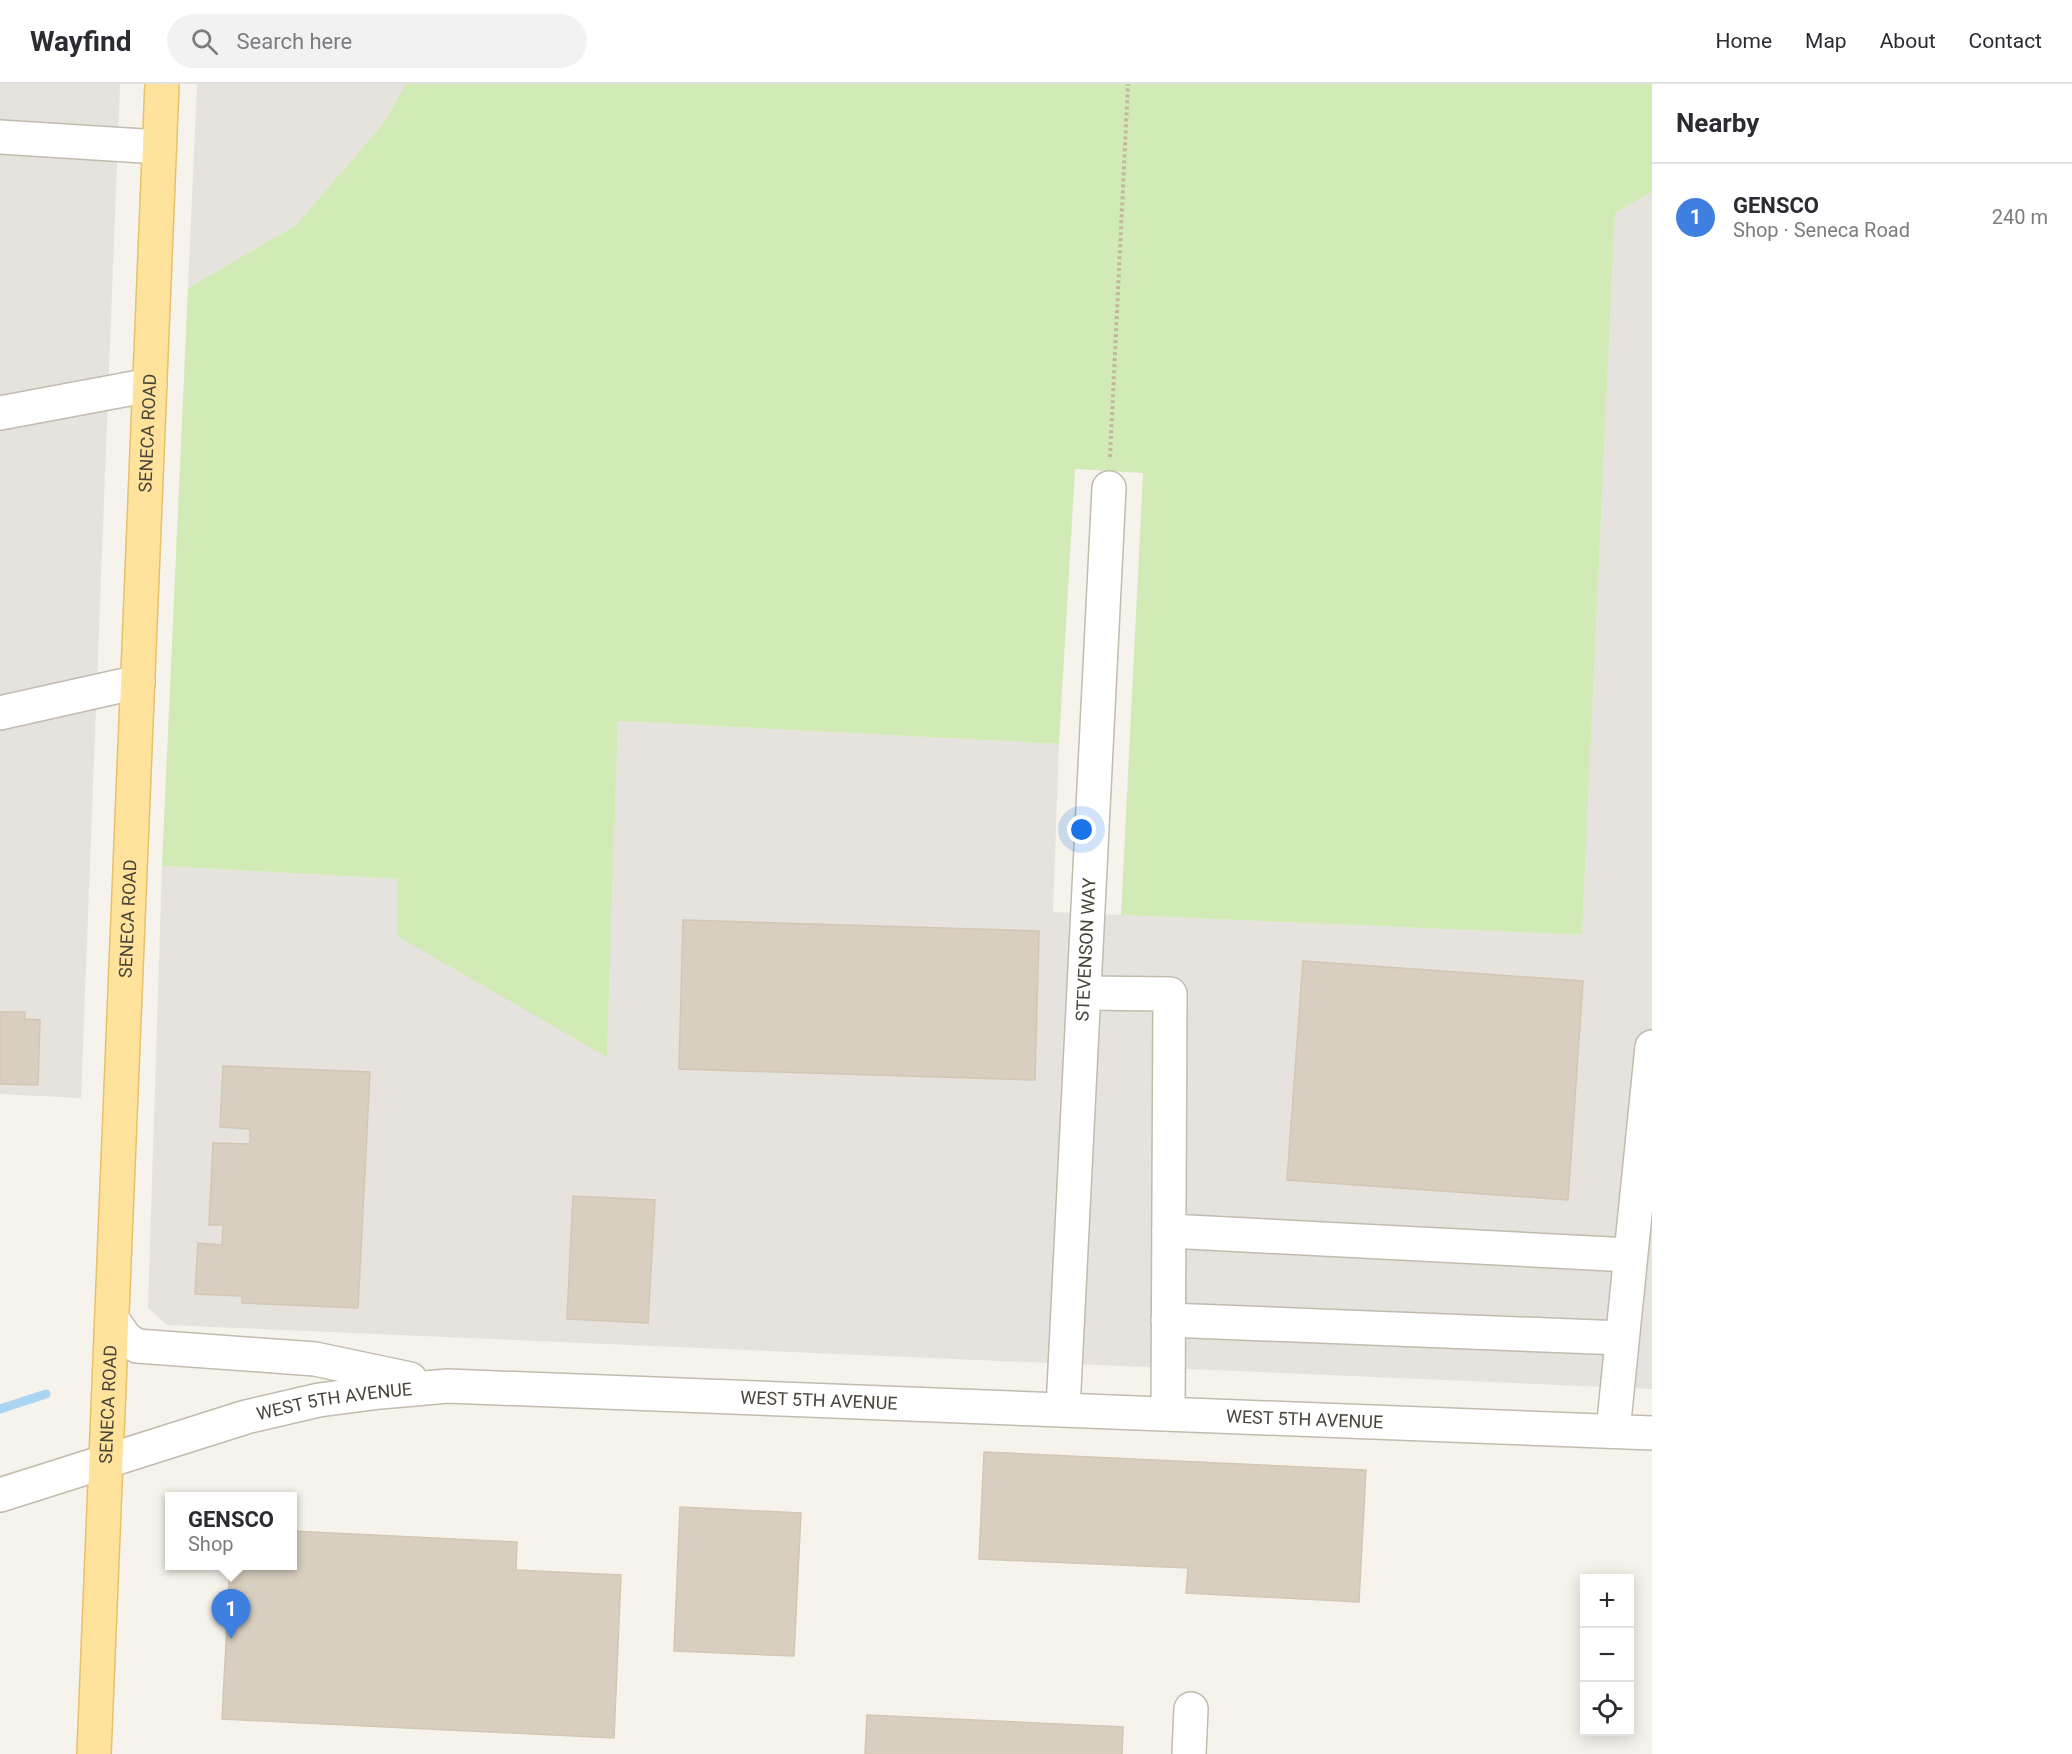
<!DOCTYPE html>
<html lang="en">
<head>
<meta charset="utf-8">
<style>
	:root { --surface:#fff; --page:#f2f2f3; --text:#2b2b33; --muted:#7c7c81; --line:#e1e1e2; --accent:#7c3aed }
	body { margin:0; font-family:Roboto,sans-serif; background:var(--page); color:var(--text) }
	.controls { position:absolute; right:18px; bottom:18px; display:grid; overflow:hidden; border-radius:0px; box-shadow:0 3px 15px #0003 }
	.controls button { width:54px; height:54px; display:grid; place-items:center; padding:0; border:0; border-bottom:2px solid var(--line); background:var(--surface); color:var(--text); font:30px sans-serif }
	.you { position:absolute; left:1082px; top:746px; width:21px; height:21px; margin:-15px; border:4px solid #fff; border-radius:50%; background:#1a73e8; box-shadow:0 0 0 9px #1a73e833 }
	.badge { display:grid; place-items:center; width:39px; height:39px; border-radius:50%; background:var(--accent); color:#fff; font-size:20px; font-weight:700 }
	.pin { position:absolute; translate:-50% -50px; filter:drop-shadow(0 2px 3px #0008) }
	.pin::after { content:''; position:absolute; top:32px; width:21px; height:18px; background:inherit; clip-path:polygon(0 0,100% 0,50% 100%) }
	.popup { position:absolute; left:165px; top:1408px; width:132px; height:78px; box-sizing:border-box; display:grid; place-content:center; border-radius:0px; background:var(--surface); filter:drop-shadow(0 2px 4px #0005); font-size:20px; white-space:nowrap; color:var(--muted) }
	.popup b { font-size:22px; color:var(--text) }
	.popup::after { content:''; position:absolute; left:50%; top:100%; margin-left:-12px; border:12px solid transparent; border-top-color:var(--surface) }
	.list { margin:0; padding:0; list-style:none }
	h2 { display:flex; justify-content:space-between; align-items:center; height:78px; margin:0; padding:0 24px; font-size:26px }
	h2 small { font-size:20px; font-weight:400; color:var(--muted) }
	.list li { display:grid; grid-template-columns:39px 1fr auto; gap:18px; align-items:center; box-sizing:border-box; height:108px; padding:0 24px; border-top:2px solid var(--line) }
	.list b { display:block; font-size:22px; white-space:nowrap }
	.list p { margin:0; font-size:20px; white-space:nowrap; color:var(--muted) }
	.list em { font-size:20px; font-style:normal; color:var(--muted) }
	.icon { flex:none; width:33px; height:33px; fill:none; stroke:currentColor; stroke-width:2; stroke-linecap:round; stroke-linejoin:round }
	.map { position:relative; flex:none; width:1652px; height:1670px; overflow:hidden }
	header { display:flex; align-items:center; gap:36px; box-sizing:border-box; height:84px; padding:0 30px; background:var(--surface); border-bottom:2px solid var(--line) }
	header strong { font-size:28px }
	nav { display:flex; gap:33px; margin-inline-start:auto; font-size:21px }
	.search { width:420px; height:54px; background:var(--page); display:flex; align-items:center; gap:15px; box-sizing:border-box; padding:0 21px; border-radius:33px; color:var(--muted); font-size:22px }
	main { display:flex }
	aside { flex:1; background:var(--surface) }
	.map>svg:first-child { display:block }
	.industrial { fill:#e6e2dd }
	.green { fill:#d2eab5 }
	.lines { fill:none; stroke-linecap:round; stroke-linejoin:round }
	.stream { stroke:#a9d4f2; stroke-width:9 }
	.building { fill:#d8cfc1; stroke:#d3c7b4; stroke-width:1.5 }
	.minor-casing { stroke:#c2bbae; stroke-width:36 }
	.major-casing { stroke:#e6c16a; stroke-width:36 }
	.path { stroke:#c4b79f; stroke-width:4; stroke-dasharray:3 3; stroke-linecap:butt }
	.minor { stroke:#fff; stroke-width:33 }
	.major { stroke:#ffe39c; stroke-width:33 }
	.labels { text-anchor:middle; stroke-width:5; stroke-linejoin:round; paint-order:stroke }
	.street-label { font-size:18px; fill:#4b4439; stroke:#fff }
</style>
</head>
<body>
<header>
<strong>Wayfind</strong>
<div class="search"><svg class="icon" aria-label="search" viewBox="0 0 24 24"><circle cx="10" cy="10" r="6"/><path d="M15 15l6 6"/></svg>Search here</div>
<nav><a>Home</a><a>Map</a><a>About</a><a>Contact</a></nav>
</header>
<main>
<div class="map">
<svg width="1652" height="1670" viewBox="0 0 1652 1670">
	<rect width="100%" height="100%" fill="#f6f3ec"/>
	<g class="industrial">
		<polygon points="0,0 120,0 81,1014 0,1010"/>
		<polygon points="197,0 406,0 382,41 296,141 188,204"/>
		<polygon points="1652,108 1652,1305 167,1241 148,1224 162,782 398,795 607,972 618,637 1059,660 1053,828 1582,851 1615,129"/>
	</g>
	<polygon class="green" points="406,0 1652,0 1652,108 1615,129 1582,851 1121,831 1143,389 1075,385 1059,660 618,637 607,973 397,852 398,795 162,782 188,204 296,141 382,41"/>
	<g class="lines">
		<polyline class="stream" points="0,1325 46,1310"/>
	</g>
	<g class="building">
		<polygon points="683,836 1039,847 1035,996 679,985"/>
		<polygon points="1303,877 1583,897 1568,1116 1287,1096"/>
		<polygon points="0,928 25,928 25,935 40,936 38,1001 0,1000"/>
		<polygon points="223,982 370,988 358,1224 242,1219 242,1212 195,1210 198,1159 222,1161 223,1141 209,1141 213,1059 250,1060 250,1045 220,1043"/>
		<polygon points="573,1112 655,1116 648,1239 567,1235"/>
		<polygon points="984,1368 1366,1386 1359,1518 1186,1509 1188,1484 979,1475"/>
		<polygon points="680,1423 801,1429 794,1572 674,1567"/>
		<polygon points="292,1447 517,1458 516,1486 621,1491 614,1654 222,1635 230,1482 292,1482"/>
		<polygon points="867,1631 1123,1643 1122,1670 865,1670"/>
	</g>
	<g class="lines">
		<defs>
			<g id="minor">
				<polyline points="0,53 159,63"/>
				<polyline points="0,329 150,301"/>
				<polyline points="0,629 138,598"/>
				<polyline points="1084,909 1170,910 1168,1329"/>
				<polyline points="1169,1147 1630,1171"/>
				<polyline points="112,1235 126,1255 137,1262 315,1275 410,1295"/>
				<polyline points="1168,1236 1622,1254"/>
				<path id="s1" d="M1063 1325 1109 404"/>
				<polyline points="1613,1347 1652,963"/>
				<path id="s2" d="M0 1411 246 1333 319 1316 380 1308 448 1302 1652 1349"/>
				<polyline points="1189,1670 1191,1625"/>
			</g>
			<g id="major">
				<path id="s3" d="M94 1670 162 0"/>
			</g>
		</defs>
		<use href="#minor" class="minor-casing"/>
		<use href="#major" class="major-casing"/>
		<polyline class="path" points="1110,373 1128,0"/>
		<use href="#minor" class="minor"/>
		<use href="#major" class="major"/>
	</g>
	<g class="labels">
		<g class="street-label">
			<text dy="6" stroke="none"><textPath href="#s3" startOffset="1322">SENECA ROAD</textPath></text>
			<text dy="6" stroke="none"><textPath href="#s3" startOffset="836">SENECA ROAD</textPath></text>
			<text dy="6" stroke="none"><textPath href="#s1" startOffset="460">STEVENSON WAY</textPath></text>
			<text dy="6" stroke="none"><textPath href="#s2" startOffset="834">WEST 5TH AVENUE</textPath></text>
			<text dy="6" stroke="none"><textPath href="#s2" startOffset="348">WEST 5TH AVENUE</textPath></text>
			<text dy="6" stroke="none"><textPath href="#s3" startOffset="350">SENECA ROAD</textPath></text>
			<text dy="6" stroke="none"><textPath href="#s2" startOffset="1320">WEST 5TH AVENUE</textPath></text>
		</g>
	</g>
</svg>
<div class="controls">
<button>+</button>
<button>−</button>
<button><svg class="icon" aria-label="locate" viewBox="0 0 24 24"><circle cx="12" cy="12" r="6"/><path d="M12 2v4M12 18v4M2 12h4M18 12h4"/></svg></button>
</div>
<div class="you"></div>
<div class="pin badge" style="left:231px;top:1555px;background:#3f7fe0">1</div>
<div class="popup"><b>GENSCO</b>Shop</div>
</div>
<aside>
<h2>Nearby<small></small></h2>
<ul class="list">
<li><span class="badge" style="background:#3f7fe0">1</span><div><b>GENSCO</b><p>Shop · Seneca Road</p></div><em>240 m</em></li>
</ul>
</aside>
</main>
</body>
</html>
